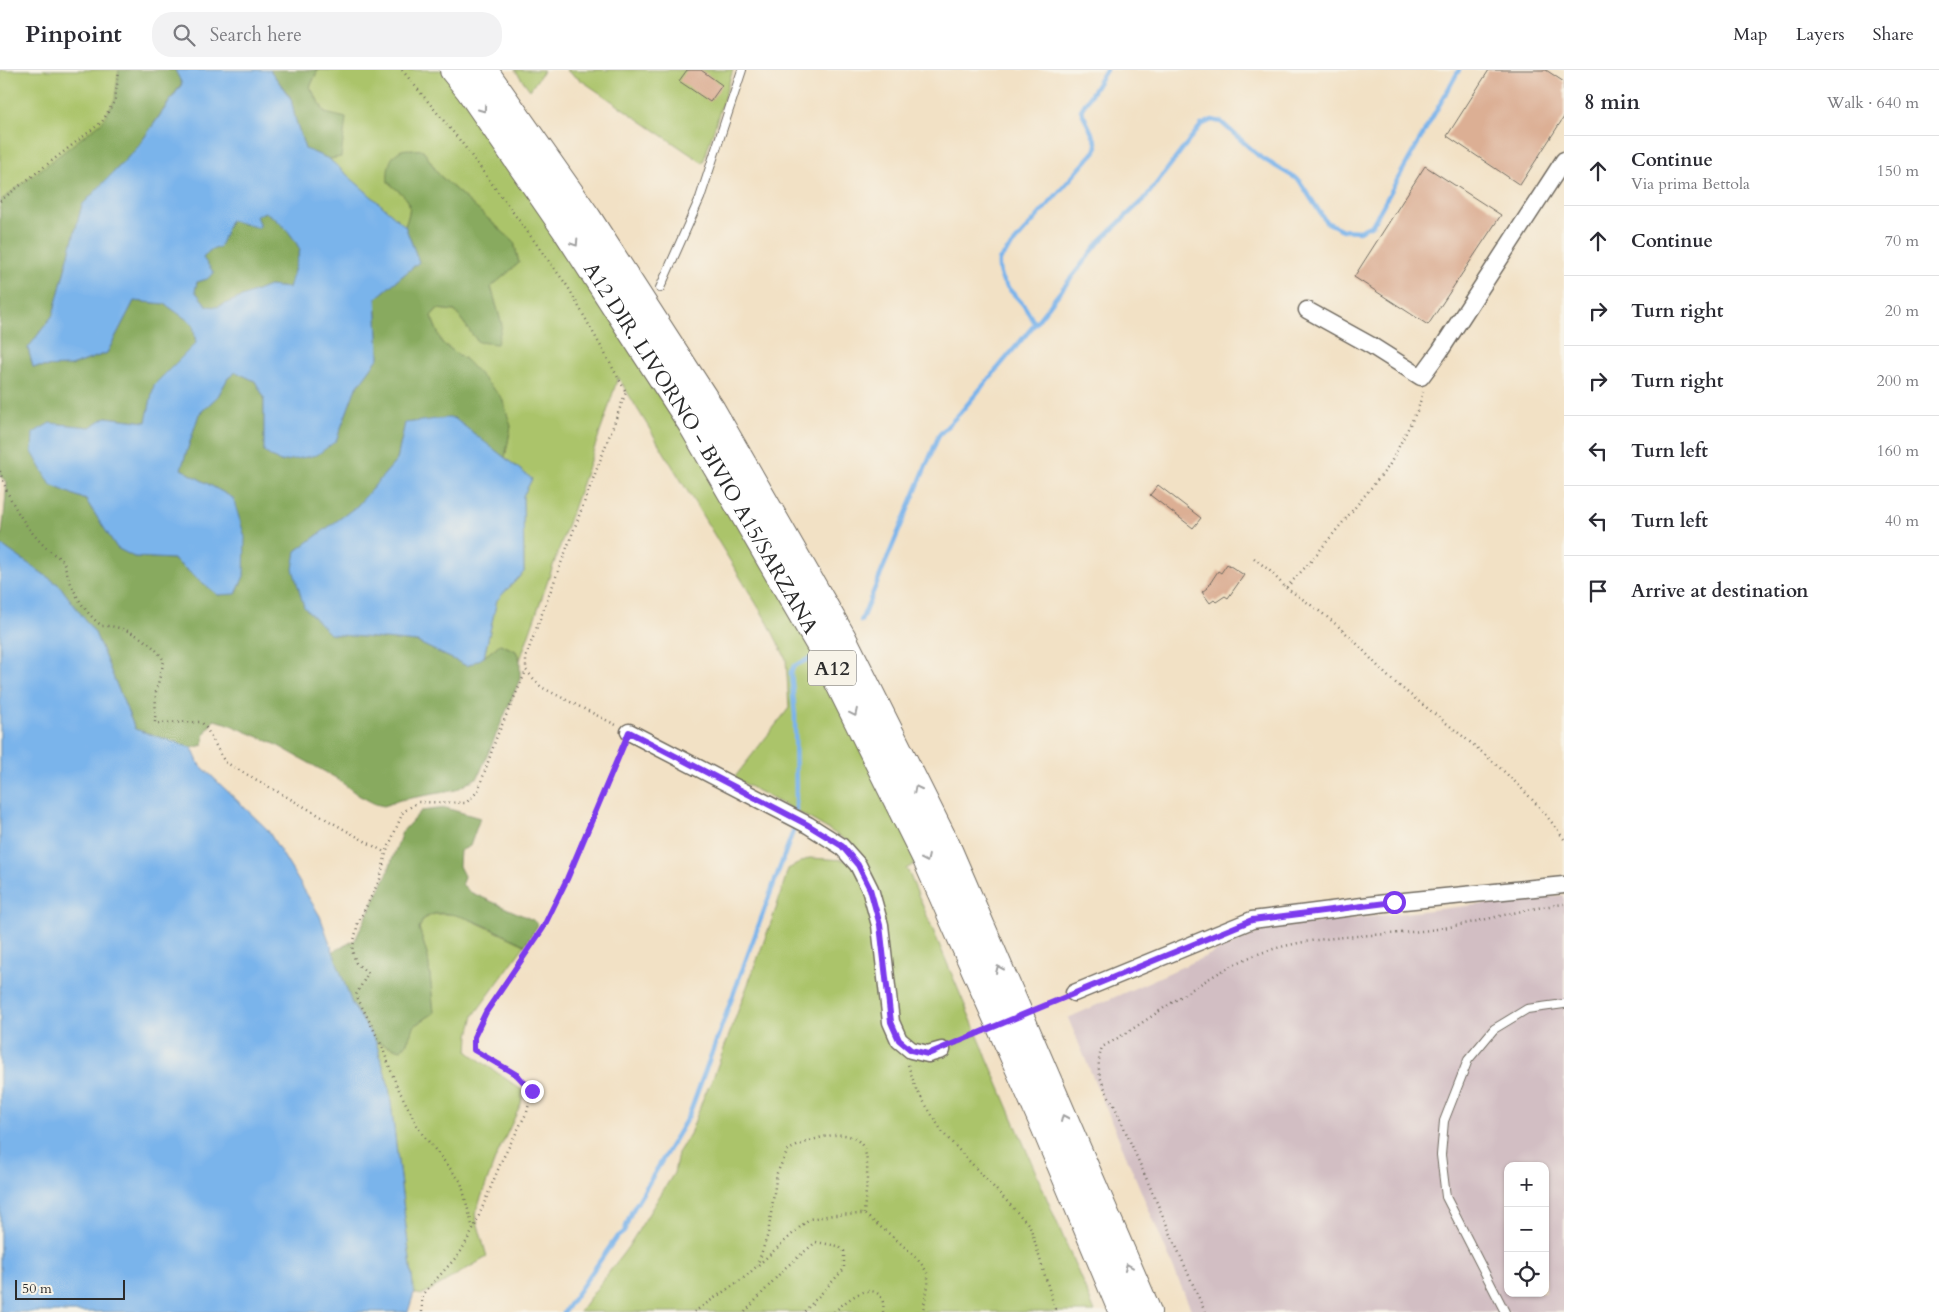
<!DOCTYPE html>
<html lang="en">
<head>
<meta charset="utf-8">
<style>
	:root { --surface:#fff; --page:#f2f2f3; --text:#2b2b33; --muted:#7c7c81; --line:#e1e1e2 }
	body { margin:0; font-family:Cardo,serif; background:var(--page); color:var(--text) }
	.controls { position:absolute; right:15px; bottom:15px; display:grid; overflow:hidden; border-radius:10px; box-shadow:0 1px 4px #0004 }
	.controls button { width:45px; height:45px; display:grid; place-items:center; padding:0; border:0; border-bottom:1px solid var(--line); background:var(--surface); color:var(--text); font:25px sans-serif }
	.scale { position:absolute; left:15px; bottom:12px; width:110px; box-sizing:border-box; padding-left:5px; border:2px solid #2b2b2b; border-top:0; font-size:14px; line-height:18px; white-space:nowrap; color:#2b2b2b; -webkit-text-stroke:4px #f7f3e8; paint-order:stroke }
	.stop { position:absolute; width:15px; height:15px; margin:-11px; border:4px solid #7c3aed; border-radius:50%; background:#fff }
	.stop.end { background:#7c3aed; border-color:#fff; box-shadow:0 1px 5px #0008 }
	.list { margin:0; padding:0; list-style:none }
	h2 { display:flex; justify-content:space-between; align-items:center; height:65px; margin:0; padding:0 20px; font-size:21px }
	h2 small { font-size:16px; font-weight:400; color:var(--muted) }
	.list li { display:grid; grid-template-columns:32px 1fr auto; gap:15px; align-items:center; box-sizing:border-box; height:70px; padding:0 20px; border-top:1px solid var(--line) }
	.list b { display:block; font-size:19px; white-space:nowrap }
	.list p { margin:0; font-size:16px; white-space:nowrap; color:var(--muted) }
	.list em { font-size:16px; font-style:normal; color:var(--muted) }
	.icon { flex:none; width:28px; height:28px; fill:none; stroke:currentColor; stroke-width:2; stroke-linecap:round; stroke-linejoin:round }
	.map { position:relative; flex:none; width:1564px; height:1242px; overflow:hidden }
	header { display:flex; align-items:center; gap:30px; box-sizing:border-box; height:70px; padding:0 25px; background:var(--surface); border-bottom:1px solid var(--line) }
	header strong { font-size:24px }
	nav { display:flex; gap:28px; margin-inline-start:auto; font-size:18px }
	.search { width:350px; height:45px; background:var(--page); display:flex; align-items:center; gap:12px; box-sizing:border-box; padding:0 18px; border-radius:20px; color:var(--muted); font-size:19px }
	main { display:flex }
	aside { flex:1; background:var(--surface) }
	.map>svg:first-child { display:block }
	.industrial { fill:#d2bec3; fill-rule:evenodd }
	.green { fill:#abc46a; stroke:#6b784a }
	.forest { fill:#88aa5e; stroke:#5a6a44 }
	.water { fill:#7ab4eb; stroke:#52708b; fill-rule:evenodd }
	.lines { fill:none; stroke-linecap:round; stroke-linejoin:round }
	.stream { stroke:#7ab4eb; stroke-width:4.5 }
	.building { fill:#dcaf94 }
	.lane-casing { stroke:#716b61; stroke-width:10 }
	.street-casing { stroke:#716b61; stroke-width:19 }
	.highway-casing { stroke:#716b61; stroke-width:30 }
	.path { stroke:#716b61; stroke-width:2.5; stroke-dasharray:1 4; stroke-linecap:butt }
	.lane { stroke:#fff; stroke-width:8 }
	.street { stroke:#fff; stroke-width:16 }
	.highway { stroke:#fff; stroke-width:28 }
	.path-bridge { stroke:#716b61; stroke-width:2.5; stroke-dasharray:1 4; stroke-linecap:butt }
	.oneway { stroke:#a0a0a0 }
	.route { stroke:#7c3aed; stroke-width:6 }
	.labels { text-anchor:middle; stroke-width:5; stroke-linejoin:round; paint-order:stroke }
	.shield { fill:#f7f3e8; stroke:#686764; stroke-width:1 }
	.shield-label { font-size:20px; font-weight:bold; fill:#2b2b2b }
	.street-label { font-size:21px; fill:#2b2b2b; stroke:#f7f3e8 }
</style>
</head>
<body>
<header>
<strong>Pinpoint</strong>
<div class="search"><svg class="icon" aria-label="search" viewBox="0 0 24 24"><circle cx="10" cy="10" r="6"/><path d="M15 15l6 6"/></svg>Search here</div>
<nav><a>Map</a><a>Layers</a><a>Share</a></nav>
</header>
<main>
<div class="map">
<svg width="1564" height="1242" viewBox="0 0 1564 1242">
	<rect width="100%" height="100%" fill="#f7f3e8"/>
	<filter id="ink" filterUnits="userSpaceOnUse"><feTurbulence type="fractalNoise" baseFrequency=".02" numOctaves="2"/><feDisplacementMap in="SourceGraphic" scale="10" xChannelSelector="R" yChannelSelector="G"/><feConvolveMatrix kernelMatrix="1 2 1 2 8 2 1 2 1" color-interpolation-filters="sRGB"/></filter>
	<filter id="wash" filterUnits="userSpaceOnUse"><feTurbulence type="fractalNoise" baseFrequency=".0096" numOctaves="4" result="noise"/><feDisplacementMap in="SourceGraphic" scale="20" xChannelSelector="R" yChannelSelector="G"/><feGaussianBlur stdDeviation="1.12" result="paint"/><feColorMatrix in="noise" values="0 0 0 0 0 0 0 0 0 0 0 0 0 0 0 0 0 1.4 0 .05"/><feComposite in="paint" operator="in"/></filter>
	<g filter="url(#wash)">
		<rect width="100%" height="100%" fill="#f2e1c5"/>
		<path class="industrial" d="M1564 825V1242H1192L1068 948 1269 858ZM1508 1096H1545V1223H1508Z"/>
		<g class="green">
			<polygon points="0,0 119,0 118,12 138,18 84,109 8,412 0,406"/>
			<path d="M318 0H454L691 352 926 787 906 799 908 801 1095 1242H579L628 1177 674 1103 678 1083 690 1064 704 1026 713 1008 776 839 788 799 809 788 864 791 854 775 816 752 734 708 789 638 786 589 768 553 618 307 605 348 520 590 516 581 500 574 484 587 497 530 524 502 523 426 532 409 505 388 511 356 466 290 442 273 431 246 437 239 455 241 478 272 502 255 491 217 519 193 514 172 439 105 423 80H403L395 85 388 112C408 130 415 129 405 156L329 89 341 87 326 44 310 17Z"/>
			<polygon points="515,0 544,0 530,20"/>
			<polygon points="566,0 733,0 703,93"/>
			<polygon points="434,844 458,844 525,875 474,945 469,965 468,982 523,1021 521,1034 496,1087 475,1144 487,1187 422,1225 414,1223 389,1017 376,972 401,980 406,974 415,955 434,943 428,888 419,858 424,849"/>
		</g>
		<g class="forest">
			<path d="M119 0H175L182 13 137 78 82 135 53 245 28 278 33 297 71 296 107 283 134 231 165 234 193 254 196 273 154 315 146 352 107 347 90 357 50 353 51 415 86 430 117 478 134 487 173 489 218 525 237 523 244 505 233 428 181 399 199 344 218 326 228 308 236 302 255 311 264 327V382L280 392 336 371 355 320 379 287 376 228 419 192 405 156C415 129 408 130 388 112 387 100 389 85 402 80 408 78 417 80 423 80L439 105 514 172 519 193 491 217 502 255 497 274 478 272 455 241 437 239 431 246 442 273 466 290 502 328 511 356 505 388 454 348 405 353 397 390 357 436 296 481 330 564 417 572 467 596 484 587 500 574 516 581 520 590V609L478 707 456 720 400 730 384 736 375 734 358 725 336 708 275 674 226 653 214 650 205 663 203 675 192 678 135 659 95 563 59 515 0 474C4 454 5 433 7 412L0 406V131L102 52 115 30Z"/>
			<polygon points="270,0 318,0 310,17 325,43 346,48 341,87 329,89 305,79 295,48 291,28"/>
			<path d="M265 142C280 150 293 165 300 180L289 218 269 216 217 238 207 236 195 221 197 212 207 209 203 188 209 181 220 176 230 150 260 155 256 146Z"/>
			<path d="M446 738 480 748 470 776 460 781 459 796 464 806 462 814 470 822 533 850 538 855 525 875C502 865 448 831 425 848 422 850 421 855 419 858L428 888 434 943 415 955 406 974 401 980 376 972 352 934 332 882 355 870 387 804 402 762 421 741Z"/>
		</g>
		<g class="water">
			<path d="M175 0H270L291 29 295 48 305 79 329 89 405 156 419 192 376 228 379 287 355 320 336 371 317 385 280 392 264 382V327L255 311 236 302 228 308 218 326 199 344 181 399 233 428 245 467 244 506 236 524 218 525 173 489 134 487 117 478 86 430 51 415 32 382 33 363 50 353 90 357 106 347 146 352 154 315 196 273 193 254 165 234 134 231 107 283 71 296 33 297 28 278 53 245 82 135 137 78 182 14ZM265 142C280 150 293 165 300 180L289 218 269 216 217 237 207 236 195 221 197 212 207 209 214 203 203 188 209 181 220 177 230 150 259 158 260 155 256 146Z"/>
			<polygon points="445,348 454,348 532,409 523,426 524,502 497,530 484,587 467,596 417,572 330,564 304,537 293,499 296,481 357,436 397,390 405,353"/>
			<polygon points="0,474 59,515 95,563 135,659 192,678 199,694 267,759 320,846 352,934 376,972 389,1017 414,1223 408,1242 0,1242"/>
		</g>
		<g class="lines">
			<g class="stream">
				<polyline points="1035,254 1100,171 1146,127 1201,55 1212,50 1221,52 1260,87 1299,110 1326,152 1343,160 1359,161 1372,155 1459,0"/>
				<path d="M861 551 939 365 960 343 1035 254C1031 248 1028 242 1025 237 1012 219 997 215 999 190L1095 81 1097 76 1096 72 1081 40 1106 0"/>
				<polyline points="796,740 795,645 791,602 794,596 813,587"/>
				<polyline points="564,1242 616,1168 624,1162 631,1143 689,1045 795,756"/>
			</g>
		</g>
		<g id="blocks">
			<g class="building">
				<polygon points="687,0 701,0 722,15 710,32 679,11"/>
				<polygon points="1489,0 1546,0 1564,12 1564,47 1520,115 1447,66"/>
				<polygon points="1425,96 1501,145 1428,255 1354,207"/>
				<polygon points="1158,415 1201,448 1193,458 1150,425"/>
				<polygon points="1227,494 1244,505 1228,528 1225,526 1216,532 1214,530 1210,533 1202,522 1207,518 1218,501 1221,503"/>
			</g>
		</g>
	</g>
	<g filter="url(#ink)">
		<use href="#blocks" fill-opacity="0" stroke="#716b61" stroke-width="1"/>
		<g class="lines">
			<defs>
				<g id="lane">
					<polyline points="660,218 700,128 742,0"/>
					<polyline points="1505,1242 1446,1127 1441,1085 1444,1051 1468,990 1494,959 1527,939 1564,934"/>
				</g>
				<g id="street">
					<polyline points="1307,240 1372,276 1421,307 1440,281 1564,90"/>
					<polyline points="629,662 808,755 841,776 858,795 870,819 880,855 891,952 899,970 911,980 928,984 942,980"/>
					<polyline points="1074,923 1252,850 1394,832 1564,815"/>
				</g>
				<g id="highway">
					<path id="s1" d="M454 0 470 20 568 162 691 352 821 576 926 787 1045 1056 1123 1242"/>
					<polyline points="483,0 587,148 711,340 842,568 946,776 1147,1242"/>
				</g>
			</defs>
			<use href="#lane" class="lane-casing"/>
			<use href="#street" class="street-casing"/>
			<use href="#highway" class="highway-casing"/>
			<g class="path">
				<polyline points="402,0 462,73 568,217 626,322 526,586 526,600 541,617 616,655"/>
				<polyline points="0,131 102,52 115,30 119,0"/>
				<path d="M0 401C8 432 34 474 63 490 70 515 80 539 102 556 123 554 154 572 164 591L156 621 155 653 201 652C207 656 219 683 225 692L386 783"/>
				<polyline points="1254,488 1270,501 1286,518 1311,491 1389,396 1418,339 1423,322"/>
				<path d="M1286 518C1309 533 1333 550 1352 569 1366 582 1378 598 1392 610 1453 660 1519 704 1564 769"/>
				<polyline points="908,995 916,1019 943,1063 1030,1156 1055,1239 1052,1242"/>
				<polyline points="473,1159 461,1112 420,1061 396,1014 381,974 356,925 368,903 356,893 352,880 358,853 380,809 386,783 403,742 418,732 466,733 478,721 497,666 526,601"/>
				<path d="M757 1196 768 1164 777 1103 788 1080C814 1068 865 1047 867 1094 868 1110 865 1127 864 1144"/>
				<polyline points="422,1242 422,1225 460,1183 473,1160 502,1090 527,1042 532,1021 517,1005 474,980 474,967 486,942 543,858 567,809 624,674"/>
				<path d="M694 1242 745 1207 809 1149 833 1145 864 1144C879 1156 920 1186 927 1203 931 1215 924 1230 923 1242"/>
				<polyline points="745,1242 785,1198 816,1172 838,1176 844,1181 844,1199 804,1242"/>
				<path d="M834 1242C840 1237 846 1231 853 1227 869 1216 886 1220 883 1242"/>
				<path d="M1205 1242 1114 1035C1102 1015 1094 1001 1102 977 1152 950 1196 911 1248 888 1307 863 1368 868 1430 860 1475 854 1519 839 1564 834"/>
			</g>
			<use href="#lane" class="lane"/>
			<use href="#street" class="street"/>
			<use href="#highway" class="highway"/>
			<polyline class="path-bridge" points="942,980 1074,923"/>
		</g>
		<defs><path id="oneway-chevron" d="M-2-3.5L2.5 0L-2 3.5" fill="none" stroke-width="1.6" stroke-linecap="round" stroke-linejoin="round" transform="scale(1.25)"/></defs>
		<g class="oneway">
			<use href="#oneway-chevron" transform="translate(483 39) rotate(55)"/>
			<use href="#oneway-chevron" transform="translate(575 173) rotate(57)"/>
			<use href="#oneway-chevron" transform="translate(854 643) rotate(64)"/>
			<use href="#oneway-chevron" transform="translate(917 719) rotate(-117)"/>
			<use href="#oneway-chevron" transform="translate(926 789) rotate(65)"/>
			<use href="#oneway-chevron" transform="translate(999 899) rotate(-114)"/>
			<use href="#oneway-chevron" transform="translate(1064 1048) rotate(-114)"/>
			<use href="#oneway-chevron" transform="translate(1128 1197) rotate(-113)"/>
		</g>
	</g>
	<g class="lines" filter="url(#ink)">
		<polyline class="route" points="532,1021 517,1005 474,980 474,967 486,942 543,858 567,809 629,662 808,755 842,776 858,795 870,819 880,855 891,952 899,970 911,980 928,984 1252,850 1394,832"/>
	</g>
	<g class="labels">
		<rect class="shield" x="808" y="580.5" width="48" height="35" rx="4"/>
		<g class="shield-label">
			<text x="832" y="605">A12</text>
		</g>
		<g class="street-label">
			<text dy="7" stroke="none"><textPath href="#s1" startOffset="452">A12 DIR. LIVORNO - BIVIO A15/SARZANA</textPath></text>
		</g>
	</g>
</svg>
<div class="controls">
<button>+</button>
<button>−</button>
<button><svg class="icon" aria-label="locate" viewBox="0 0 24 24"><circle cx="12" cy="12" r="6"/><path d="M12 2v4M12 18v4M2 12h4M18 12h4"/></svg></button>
</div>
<div class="scale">50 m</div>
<div class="stop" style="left:1394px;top:832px"></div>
<div class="stop end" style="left:532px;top:1021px"></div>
</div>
<aside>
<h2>8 min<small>Walk · 640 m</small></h2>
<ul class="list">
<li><svg class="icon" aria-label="ahead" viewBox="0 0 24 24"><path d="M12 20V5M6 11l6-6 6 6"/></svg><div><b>Continue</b><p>Via prima Bettola</p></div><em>150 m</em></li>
<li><svg class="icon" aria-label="ahead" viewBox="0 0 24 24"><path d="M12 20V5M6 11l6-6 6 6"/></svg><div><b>Continue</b></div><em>70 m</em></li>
<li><svg class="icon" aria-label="right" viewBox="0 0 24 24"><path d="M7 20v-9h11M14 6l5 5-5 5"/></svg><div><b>Turn right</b></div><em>20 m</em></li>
<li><svg class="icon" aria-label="right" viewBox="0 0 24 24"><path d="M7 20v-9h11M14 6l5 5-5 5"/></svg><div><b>Turn right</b></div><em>200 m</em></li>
<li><svg class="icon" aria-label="left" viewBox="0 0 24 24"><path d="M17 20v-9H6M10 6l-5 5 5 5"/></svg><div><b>Turn left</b></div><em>160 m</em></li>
<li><svg class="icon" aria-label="left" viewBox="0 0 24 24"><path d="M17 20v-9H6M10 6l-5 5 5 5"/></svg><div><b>Turn left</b></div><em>40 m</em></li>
<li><svg class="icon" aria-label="arrive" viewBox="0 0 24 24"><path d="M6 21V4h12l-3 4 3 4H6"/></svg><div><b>Arrive at destination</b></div></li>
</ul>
</aside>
</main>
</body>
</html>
